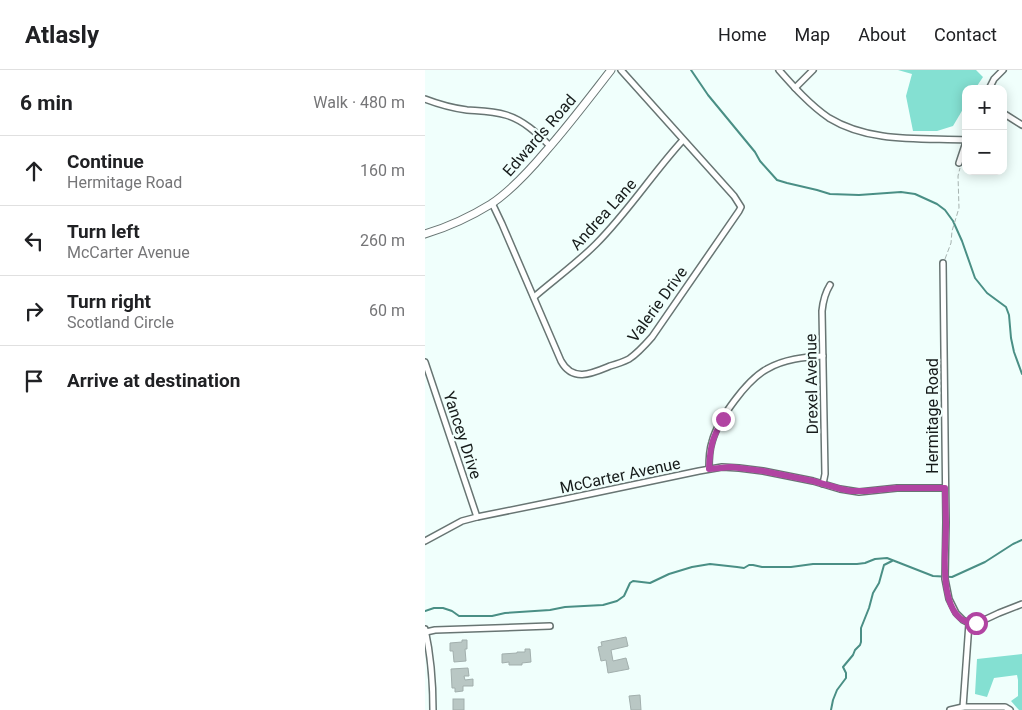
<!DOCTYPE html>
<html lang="en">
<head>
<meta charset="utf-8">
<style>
	:root { --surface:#fff; --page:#f2f2f2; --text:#202124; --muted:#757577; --line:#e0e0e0 }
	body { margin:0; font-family:Roboto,sans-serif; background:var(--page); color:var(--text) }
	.controls { position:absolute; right:15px; top:15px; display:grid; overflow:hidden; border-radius:10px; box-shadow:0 2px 12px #0003 }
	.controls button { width:45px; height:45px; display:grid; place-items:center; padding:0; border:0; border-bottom:1px solid var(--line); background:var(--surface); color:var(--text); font:25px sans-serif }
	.stop { position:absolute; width:15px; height:15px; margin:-11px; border:4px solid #b144a2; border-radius:50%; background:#fff }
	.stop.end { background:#b144a2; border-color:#fff; box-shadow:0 1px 5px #0008 }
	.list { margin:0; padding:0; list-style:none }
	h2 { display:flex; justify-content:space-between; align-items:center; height:65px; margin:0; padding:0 20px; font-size:21px }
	h2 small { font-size:16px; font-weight:400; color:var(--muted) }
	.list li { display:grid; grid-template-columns:32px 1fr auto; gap:15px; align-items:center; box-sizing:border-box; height:70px; padding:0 20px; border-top:1px solid var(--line) }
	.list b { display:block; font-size:19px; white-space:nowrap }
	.list p { margin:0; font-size:16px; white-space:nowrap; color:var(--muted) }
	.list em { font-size:16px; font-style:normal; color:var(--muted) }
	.icon { flex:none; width:28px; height:28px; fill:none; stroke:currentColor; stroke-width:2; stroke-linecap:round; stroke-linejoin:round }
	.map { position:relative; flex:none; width:597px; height:640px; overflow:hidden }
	header { display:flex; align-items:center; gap:30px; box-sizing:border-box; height:70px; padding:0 25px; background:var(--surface); border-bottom:1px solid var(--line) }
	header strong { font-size:24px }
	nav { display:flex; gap:28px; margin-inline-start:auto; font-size:18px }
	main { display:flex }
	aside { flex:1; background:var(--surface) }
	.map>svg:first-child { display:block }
	.green { fill:#84e0d2 }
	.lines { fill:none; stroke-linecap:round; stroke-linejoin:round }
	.stream { stroke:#4a8f85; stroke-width:2 }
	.building { fill:#b9c7c4; stroke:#a2afad }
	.minor-casing { stroke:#687573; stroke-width:8 }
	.tertiary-casing { stroke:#687573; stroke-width:9 }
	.path { stroke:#a7b3b0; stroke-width:1; stroke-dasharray:5 2.5; stroke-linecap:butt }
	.minor { stroke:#fff; stroke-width:5 }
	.tertiary { stroke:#fff; stroke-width:7 }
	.route { stroke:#b144a2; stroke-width:6 }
	.labels { text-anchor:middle; stroke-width:4.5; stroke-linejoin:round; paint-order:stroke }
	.street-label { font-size:16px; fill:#161b1a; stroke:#f0fffc }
</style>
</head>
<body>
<header>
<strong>Atlasly</strong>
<nav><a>Home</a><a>Map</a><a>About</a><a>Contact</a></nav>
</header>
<main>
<aside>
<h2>6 min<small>Walk · 480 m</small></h2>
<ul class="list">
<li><svg class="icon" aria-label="ahead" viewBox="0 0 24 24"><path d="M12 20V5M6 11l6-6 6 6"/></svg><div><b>Continue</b><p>Hermitage Road</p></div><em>160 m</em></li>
<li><svg class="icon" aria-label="left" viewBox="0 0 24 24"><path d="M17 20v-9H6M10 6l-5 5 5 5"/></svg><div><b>Turn left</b><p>McCarter Avenue</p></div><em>260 m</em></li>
<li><svg class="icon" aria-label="right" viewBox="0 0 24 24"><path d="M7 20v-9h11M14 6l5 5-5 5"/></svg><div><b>Turn right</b><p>Scotland Circle</p></div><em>60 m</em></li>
<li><svg class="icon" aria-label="arrive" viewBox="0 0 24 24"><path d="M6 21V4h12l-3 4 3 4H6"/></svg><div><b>Arrive at destination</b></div></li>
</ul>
</aside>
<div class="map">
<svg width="597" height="640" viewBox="0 0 597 640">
	<rect width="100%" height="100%" fill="#f0fffc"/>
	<g class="green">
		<polygon points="473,0 551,0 558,7 550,19 541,19 541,34 528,56 512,61 488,61 481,26 487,4"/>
		<polygon points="597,584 597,640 594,640 586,631 593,626 593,610 592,605 569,608 562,627 550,624 552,589"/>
	</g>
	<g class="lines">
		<g class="stream">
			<polyline points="266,0 283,25 330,82 335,91 352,110 362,113 392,120 405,124 434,125 476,122 490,124 512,134 520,140 528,151 537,171 550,208 562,223 581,237 584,245 586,268 589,282 597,304"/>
			<polyline points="0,541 9,538 18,538 27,541 34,546 67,546 80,543 125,540 140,537 178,535 192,531 199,526 205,513 208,511 225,513 244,504 267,497 285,494 312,497 319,498 324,495 328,495 337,497 366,497 388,494 432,494 440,493 450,489 462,488 508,506 527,507 560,492 588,474 597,470"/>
			<polyline points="406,640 408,630 412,620 421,608 421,603 418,597 428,585 430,580 435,575 436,572 436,558 444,538 448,523 454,513 459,495 467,491"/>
		</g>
	</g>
	<g class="building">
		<polygon points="201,567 203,576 186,580 188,591 201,588 204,599 183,603 181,590 176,591 173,577 177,576 176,572"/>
		<polygon points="37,570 42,570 42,579 40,579 41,591 29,592 28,581 25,581 25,573 37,572"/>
		<polygon points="100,579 105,579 106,592 97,593 97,595 84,595 84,592 77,593 77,584 92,583 92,582 100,582"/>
		<polygon points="43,598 44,606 39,606 40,610 48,609 48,616 38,616 38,621 30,622 30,618 27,618 26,599"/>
		<polygon points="215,625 216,640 206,640 204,626"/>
		<rect x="28" y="629" width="11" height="11"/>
	</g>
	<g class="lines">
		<defs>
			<g id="minor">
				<path d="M354 0C369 17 385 35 404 48 445 73 495 68 541 70"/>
				<polyline points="370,18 388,0"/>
				<polyline points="564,19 569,9 578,0"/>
				<path d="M0 29C13 34 27 38 42 40 55 41 68 41 81 45 98 50 112 63 125 76"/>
				<polyline points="578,43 597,55"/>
				<polyline points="534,93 541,72"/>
				<path d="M67 133 77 154 136 291C148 313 168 303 185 296 192 294 198 292 204 289 213 283 220 275 227 267L314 141 316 137 309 126 196 0"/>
				<polyline points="518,193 521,452 520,509 524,529 531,543 538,550 544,553 551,553 559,550 574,543 597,534"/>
				<path d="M109 227C130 209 152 193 171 174 203 142 227 104 258 70"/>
				<polyline points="0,292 52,447"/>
				<path d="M284 399C284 390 284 381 287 372 293 349 322 310 342 299 359 289 380 287 398 286"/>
				<path d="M398 414 400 404 397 241C398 231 400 223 405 215"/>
				<polyline points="0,471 37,451 52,447 136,430 274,401 297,397 314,398 338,401 388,411 415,419 434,422 472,418 520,418"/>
				<path d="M0 559C6 586 8 612 8 640"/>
				<polyline points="1,562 10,560 125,556"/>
				<polyline points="538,637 544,553"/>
				<polyline points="525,640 538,637 580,637 585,640"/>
			</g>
			<path id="tertiary" d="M0 164C23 157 45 147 66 134 87 120 105 100 121 81 144 55 165 27 186 0"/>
		</defs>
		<use href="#minor" class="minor-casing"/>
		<use href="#tertiary" class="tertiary-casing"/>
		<polyline class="path" points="520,189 526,173 527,161 534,138 533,106 535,98"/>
		<use href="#minor" class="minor"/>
		<use href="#tertiary" class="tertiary"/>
	</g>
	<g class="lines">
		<path class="route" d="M298 349C287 368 285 377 284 399L306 397 338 401 388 411 416 419 426 421H442L472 418H520C520 431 521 444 521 457 520 481 512 555 551 553"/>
	</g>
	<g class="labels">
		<g class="street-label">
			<text transform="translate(114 65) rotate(-49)" y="6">Edwards Road</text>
			<text transform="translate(178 144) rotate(-48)" y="6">Andrea Lane</text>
			<text transform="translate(232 234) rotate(-54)" y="6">Valerie Drive</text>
			<text transform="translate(386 314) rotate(-91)" y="6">Drexel Avenue</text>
			<text transform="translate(507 346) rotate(-90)" y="6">Hermitage Road</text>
			<text transform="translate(38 365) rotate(72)" y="6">Yancey Drive</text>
			<text transform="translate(195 405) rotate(-12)" y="6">McCarter Avenue</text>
		</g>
	</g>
</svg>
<div class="controls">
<button>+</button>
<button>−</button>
</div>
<div class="stop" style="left:551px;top:553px"></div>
<div class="stop end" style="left:298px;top:349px"></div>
</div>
</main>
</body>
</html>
